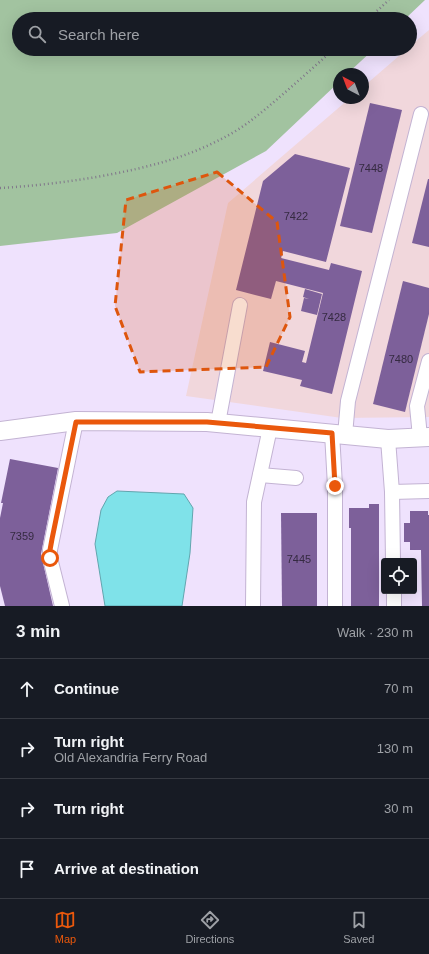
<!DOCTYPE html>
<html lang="en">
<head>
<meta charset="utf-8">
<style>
	:root { --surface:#171b24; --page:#242831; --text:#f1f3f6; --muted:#9ea1a6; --line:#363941; --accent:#ea580c }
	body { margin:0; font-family:Arial,sans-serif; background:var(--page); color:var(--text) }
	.controls { position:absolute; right:12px; bottom:12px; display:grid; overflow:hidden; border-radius:4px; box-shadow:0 4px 16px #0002 }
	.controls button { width:36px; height:36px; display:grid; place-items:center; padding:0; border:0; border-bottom:1px solid var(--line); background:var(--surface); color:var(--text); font:20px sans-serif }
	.compass { position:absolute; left:333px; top:68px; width:36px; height:36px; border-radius:50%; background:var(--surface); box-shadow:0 4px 16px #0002; rotate:318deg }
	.stop { position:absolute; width:12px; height:12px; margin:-9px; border:3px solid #ea580c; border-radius:50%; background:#fff }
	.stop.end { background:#ea580c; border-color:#fff; box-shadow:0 1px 4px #0008 }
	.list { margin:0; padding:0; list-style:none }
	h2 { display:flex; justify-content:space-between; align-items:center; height:52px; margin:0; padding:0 16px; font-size:17px }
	h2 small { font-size:13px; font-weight:400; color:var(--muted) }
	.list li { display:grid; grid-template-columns:26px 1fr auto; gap:12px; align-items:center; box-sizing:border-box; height:60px; padding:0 16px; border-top:1px solid var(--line) }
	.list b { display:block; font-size:15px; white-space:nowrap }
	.list p { margin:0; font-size:13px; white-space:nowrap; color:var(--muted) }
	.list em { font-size:13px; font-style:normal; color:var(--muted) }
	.icon { flex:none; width:22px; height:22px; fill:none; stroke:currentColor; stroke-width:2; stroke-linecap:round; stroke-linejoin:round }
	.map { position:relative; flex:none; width:429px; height:606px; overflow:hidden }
	.search { position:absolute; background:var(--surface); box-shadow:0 4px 16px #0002; left:12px; right:12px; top:12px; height:44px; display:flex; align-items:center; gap:10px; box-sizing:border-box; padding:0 14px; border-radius:22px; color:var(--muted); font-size:15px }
	.sheet { height:292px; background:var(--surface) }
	nav { display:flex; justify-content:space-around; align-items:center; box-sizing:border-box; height:56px; border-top:1px solid var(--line); background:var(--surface); font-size:11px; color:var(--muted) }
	nav a { display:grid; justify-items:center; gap:2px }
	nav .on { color:var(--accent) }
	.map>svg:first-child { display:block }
	.industrial { fill:#f1d7dc }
	.green { fill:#a2c3a0 }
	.water { fill:#7fe2e9; stroke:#62a5ae }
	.building { fill:#7d609a }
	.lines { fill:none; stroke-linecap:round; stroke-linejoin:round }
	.minor-casing { stroke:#c3b3d3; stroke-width:16 }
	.major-casing { stroke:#c3b3d3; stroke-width:20 }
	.path { stroke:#80778a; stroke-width:2.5; stroke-dasharray:1 3; stroke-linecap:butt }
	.minor { stroke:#fff; stroke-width:14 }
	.major { stroke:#fff; stroke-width:18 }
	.route { stroke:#ea580c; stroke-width:5 }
	.marked { fill:#de560d; fill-opacity:0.2; stroke:#de560d; stroke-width:3; stroke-dasharray:8 5; stroke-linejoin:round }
	.labels { text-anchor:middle; stroke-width:4; stroke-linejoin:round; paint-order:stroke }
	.number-label { font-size:11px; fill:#352a41 }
</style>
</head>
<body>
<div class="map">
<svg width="429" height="606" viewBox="0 0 429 606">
	<rect width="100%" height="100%" fill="#efe2fd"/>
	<polygon class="industrial" points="429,30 429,417 342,418 186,396 228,203 350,98 363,98 363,87 407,49 410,49 410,46"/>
	<polygon class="green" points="0,0 425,0 405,19 19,19 19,49 374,49 347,74 339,74 339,82 266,151 117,233 0,246"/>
	<polygon class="water" points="117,491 184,494 193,508 190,553 182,606 105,606 95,544 101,510 108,497"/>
	<g class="building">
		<polygon points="370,103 402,110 372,233 340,226"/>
		<polygon points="295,154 350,168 326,262 283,251 281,258 329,270 331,263 362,271 332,394 300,386 302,380 263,371 270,342 305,351 302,362 306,363 323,293 276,281 271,299 236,290 263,181"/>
		<polygon points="428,179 429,179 429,247 412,243"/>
		<polygon points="403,281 429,288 429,314 405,412 373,404"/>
		<polygon points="305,289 322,294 317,315 301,311 304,298 309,299 303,297"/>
		<polygon points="10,459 58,468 41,554 53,606 5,606 0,586 0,518 3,503 1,503"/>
		<polygon points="369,504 379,504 379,606 351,606 351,528 349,528 349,508 369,508"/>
		<polygon points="410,511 428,511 428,515 429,515 429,606 422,606 421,550 410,550 410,542 404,542 404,523 410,523"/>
		<polygon points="281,513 317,513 317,606 282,606"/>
	</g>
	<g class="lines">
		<defs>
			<g id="minor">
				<polyline points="218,423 240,305"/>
				<polyline points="332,433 335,486 335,606"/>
				<polyline points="345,435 348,401 421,114"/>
				<polyline points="420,437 417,406 429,361"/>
				<polyline points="388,439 392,492 393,561"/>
				<polyline points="260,475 296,478"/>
				<polyline points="392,492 429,491"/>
				<polyline points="394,591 394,606"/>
				<polyline points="62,606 50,558 50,550 76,421"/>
				<polyline points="253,606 254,502 270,428"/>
			</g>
			<polyline id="major" points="0,431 76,421 207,422 388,439 429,437"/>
		</defs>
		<use href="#minor" class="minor-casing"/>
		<use href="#major" class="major-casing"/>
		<g class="path">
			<polyline points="368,19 389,0"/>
			<path d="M0 188C34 186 68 182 102 176 150 167 191 157 234 132 249 123 262 112 275 101 295 84 315 66 334 49"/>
		</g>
		<use href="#minor" class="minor"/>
		<use href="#major" class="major"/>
	</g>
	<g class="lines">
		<polyline class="route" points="50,558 50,550 52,539 76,422 207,422 332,433 335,486"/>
	</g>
	<path class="marked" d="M217 172 277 222 290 317 266 367 140 372 115 306 126 200Z"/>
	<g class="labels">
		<g class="number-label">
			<text x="371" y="172">7448</text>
			<text x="296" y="220">7422</text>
			<text x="334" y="321">7428</text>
			<text x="401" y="363">7480</text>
			<text x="22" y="540">7359</text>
			<text x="299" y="563">7445</text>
		</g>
	</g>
</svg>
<div class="controls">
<button><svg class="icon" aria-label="locate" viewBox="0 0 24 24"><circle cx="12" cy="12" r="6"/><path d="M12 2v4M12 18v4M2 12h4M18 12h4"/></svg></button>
</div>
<svg class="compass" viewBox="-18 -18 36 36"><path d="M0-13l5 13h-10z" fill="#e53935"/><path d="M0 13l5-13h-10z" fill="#9ea1a6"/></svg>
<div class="stop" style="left:50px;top:558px"></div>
<div class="stop end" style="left:335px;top:486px"></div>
<div class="search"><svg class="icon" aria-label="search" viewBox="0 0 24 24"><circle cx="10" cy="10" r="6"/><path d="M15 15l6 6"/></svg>Search here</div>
</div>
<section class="sheet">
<h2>3 min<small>Walk · 230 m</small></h2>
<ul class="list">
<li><svg class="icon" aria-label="ahead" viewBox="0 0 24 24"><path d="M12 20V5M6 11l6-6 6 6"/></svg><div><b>Continue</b></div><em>70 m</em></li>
<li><svg class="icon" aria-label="right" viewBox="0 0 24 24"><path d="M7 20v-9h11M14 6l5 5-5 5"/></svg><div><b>Turn right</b><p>Old Alexandria Ferry Road</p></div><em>130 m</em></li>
<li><svg class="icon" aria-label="right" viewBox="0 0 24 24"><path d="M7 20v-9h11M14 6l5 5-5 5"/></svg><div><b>Turn right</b></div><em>30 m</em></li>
<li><svg class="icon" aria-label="arrive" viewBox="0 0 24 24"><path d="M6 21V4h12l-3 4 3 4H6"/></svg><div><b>Arrive at destination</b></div></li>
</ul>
</section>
<nav>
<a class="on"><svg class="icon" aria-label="map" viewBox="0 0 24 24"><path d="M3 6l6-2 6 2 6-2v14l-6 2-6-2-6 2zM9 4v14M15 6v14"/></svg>Map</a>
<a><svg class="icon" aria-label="directions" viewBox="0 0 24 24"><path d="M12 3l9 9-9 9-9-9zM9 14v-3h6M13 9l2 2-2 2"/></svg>Directions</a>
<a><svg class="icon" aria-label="saved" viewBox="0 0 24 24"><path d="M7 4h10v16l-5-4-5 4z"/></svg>Saved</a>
</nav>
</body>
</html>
